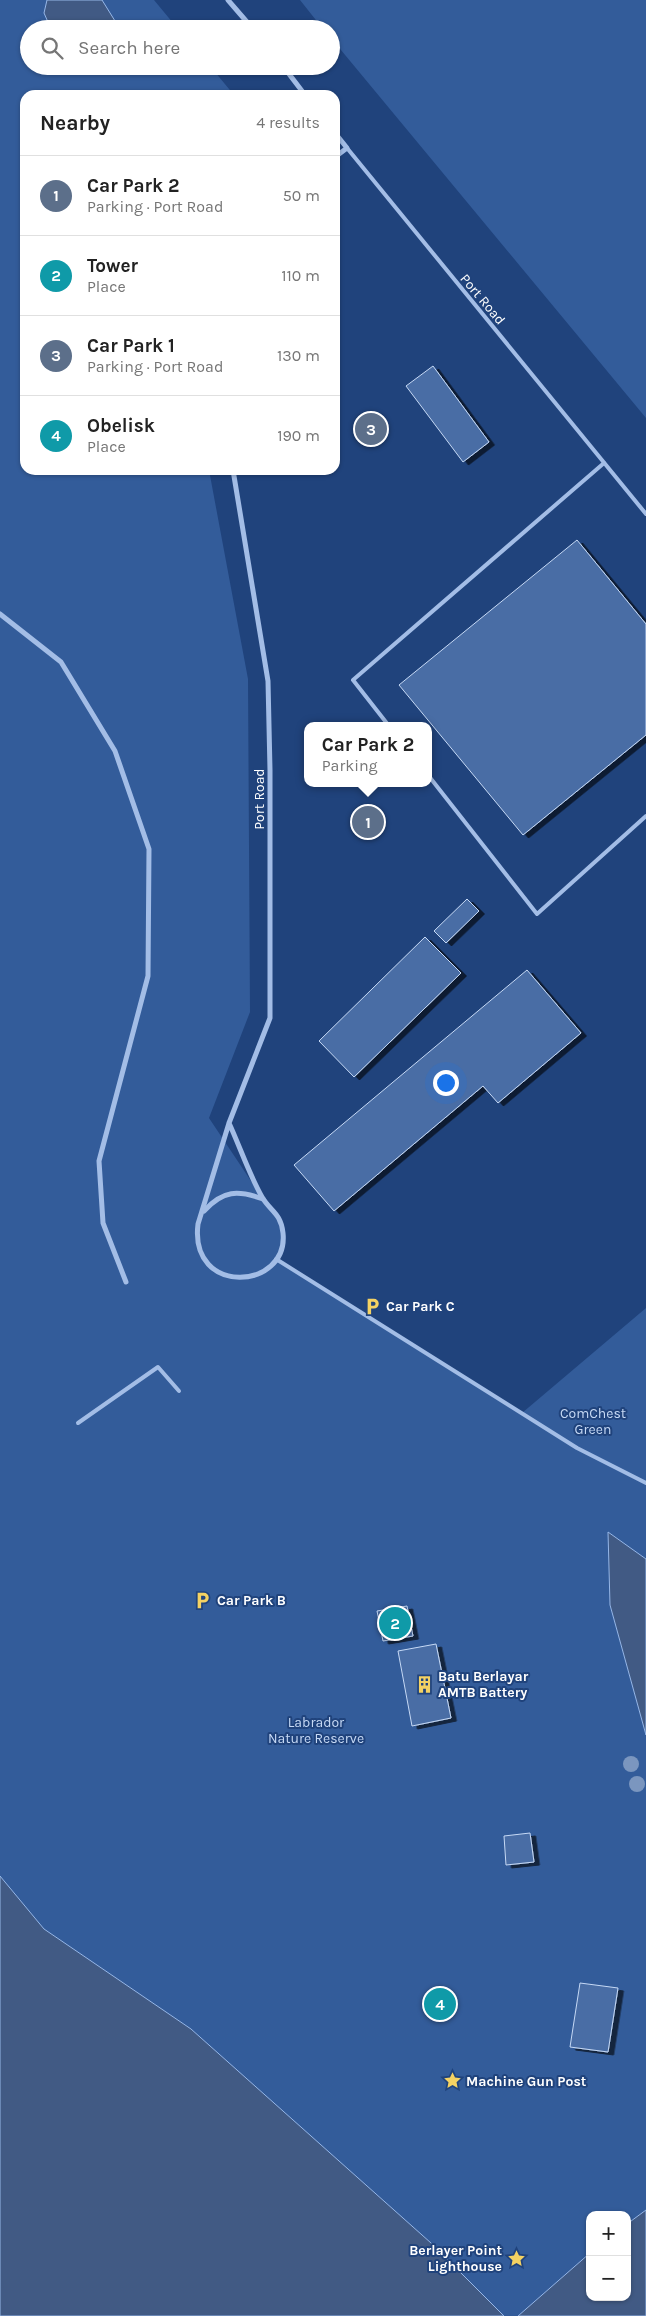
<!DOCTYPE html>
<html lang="en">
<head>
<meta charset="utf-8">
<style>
	:root { --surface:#fff; --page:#f2f2f2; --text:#222; --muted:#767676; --line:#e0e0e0; --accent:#db2777 }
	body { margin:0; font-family:Karla,sans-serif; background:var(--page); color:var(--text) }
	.controls { position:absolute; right:15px; bottom:15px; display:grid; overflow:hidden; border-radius:10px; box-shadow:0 1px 4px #0004 }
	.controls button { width:45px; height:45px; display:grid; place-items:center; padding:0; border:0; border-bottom:1px solid var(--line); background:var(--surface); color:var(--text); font:25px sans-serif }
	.you { position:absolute; left:445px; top:1082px; width:18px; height:18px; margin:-12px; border:4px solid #fff; border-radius:50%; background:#1a73e8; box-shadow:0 0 0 8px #1a73e833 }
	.badge { display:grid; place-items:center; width:32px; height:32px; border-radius:50%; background:var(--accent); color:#fff; font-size:16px; font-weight:700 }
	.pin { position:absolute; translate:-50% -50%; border:2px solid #fff; box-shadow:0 1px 5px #0006 }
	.popup { position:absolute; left:304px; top:722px; width:128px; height:65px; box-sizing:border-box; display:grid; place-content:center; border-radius:10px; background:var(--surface); filter:drop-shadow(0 1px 4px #0005); font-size:16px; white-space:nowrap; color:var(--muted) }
	.popup b { font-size:19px; color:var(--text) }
	.popup::after { content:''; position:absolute; left:50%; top:100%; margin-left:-10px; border:10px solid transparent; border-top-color:var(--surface) }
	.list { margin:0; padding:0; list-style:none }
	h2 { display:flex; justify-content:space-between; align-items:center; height:65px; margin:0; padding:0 20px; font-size:21px }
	h2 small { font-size:16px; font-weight:400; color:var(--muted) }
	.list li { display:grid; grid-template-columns:32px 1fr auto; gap:15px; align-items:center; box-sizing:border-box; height:80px; padding:0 20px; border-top:1px solid var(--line) }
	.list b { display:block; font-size:19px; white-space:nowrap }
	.list p { margin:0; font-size:16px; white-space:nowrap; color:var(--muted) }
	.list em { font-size:16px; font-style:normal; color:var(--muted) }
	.icon { flex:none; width:28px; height:28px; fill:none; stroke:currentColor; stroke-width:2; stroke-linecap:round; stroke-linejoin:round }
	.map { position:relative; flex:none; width:646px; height:2316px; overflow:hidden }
	.search { position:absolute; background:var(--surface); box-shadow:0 1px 4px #0004; left:20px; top:20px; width:320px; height:55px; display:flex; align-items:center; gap:12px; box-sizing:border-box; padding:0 18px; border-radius:28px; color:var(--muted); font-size:19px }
	.panel { position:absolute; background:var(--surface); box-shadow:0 1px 4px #0004; left:20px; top:90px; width:320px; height:385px; border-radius:15px }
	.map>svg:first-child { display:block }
	.green { fill:#335c9a }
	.water { fill:#415a84; stroke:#96b7e8 }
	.building { fill:#496da5; stroke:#c6d9f5; filter:url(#shadow) }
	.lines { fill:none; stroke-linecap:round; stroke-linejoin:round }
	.lane { stroke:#a3bde6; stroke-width:4 }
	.street { stroke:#a3bde6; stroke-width:5 }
	.tree { fill:#7b96bf }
	.labels { text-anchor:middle; stroke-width:4; stroke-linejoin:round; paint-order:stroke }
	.street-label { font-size:14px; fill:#fff; stroke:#20437c }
	.poi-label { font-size:14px; font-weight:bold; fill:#fff; stroke:#20437c; text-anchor:start }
	.park-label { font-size:14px; fill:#c6d9f5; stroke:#20437c }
</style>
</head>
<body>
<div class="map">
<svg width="646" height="2316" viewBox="0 0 646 2316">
	<defs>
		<filter id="shadow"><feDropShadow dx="5.5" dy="3" stdDeviation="0" flood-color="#0009"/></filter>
	</defs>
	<rect width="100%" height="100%" fill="#20437c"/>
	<g class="green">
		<polygon points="0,0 154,0 178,29 29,29 29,66 210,66 234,95 25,95 25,470 209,470 248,679 250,1012 209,1118 263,1199 279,1218 283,1242 276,1259 522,1413 646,1308 646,1559 608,1533 610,1605 646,1735 646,2210 627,2224 627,2215 590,2215 590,2253 518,2316 504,2316 431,2243 191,2029 44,1929 0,1876"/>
		<polygon points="300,0 646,0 646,418 331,38 331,29 323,29"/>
	</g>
	<g class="water">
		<polygon points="47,0 102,0 120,29 51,29 44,13"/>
		<polygon points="608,1532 646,1559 646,1735 610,1605"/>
		<polygon points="0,1876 44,1929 191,2029 431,2243 504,2316 0,2316"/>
		<polygon points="646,2210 646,2316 518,2316 590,2253 590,2297 627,2297 627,2224"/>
	</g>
	<g class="building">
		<polygon points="433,366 489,442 463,462 406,386"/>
		<polygon points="577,540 646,624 646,735 523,835 399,685"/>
		<polygon points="467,899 479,911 446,943 434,931"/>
		<polygon points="425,937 461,973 354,1077 319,1041"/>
		<polygon points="527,970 581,1033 498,1103 483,1086 334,1211 294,1165"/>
		<polygon points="407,1606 413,1636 383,1641 377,1611"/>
		<polygon points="436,1644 451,1718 412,1726 398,1651"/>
		<polygon points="530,1833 534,1862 506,1865 504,1836"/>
		<polygon points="580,1983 618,1988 608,2052 570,2047"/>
	</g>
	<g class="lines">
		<g class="lane">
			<polyline points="347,148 646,514"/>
			<polyline points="389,726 353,680 604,463"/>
			<polyline points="428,775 537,914 646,816"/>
			<polyline points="276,1259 577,1448 646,1483"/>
			<polyline points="78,1423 158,1367 179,1391"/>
		</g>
		<g class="street">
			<polyline points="228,0 253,29"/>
			<polyline points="283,66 305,95"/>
			<polyline points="335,133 347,148 335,157"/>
			<polyline points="0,614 61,662 115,751 149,849 148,976 99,1161 103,1223 126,1282"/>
			<path d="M229 1123C240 1147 249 1174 262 1197 270 1211 281 1213 283 1233 289 1290 189 1297 198 1224L229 1123 270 1018V770L268 681 233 470"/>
			<path d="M204 1211C223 1190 238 1190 263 1199"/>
		</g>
	</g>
	<g class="tree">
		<circle cx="631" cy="1764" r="8"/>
		<circle cx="637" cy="1784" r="8"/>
	</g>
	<defs>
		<symbol id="parking-bare" viewBox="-9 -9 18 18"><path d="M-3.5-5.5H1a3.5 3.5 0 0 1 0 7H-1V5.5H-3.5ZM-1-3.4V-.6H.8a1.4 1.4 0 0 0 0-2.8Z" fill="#f4d263" stroke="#20437c" stroke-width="2.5" paint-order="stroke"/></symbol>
		<symbol id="building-bare" viewBox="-9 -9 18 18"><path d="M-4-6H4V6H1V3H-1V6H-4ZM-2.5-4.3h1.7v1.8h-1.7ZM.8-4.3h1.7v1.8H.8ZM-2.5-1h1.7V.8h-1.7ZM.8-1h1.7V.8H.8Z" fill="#f4d263" stroke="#20437c" stroke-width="2.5" paint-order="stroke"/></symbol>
		<symbol id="sight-bare" viewBox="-9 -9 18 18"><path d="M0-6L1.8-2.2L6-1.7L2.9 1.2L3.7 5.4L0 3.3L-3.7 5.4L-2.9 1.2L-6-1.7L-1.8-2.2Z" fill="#f4d263" stroke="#20437c" stroke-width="2.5" paint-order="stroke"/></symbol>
	</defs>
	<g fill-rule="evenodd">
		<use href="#parking-bare" x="360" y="1294" width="25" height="25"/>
		<use href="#parking-bare" x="190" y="1588" width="25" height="25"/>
		<use href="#building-bare" x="412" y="1672" width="25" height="25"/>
		<use href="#sight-bare" x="440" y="2068" width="25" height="25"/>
		<use href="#sight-bare" x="504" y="2246" width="25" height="25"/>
	</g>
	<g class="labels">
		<g class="street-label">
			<text transform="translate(483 299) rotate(50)" y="5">Port Road</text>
			<text transform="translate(259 799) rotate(-90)" y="5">Port Road</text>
		</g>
		<g class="poi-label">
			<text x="386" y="1311">Car Park C</text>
			<text x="217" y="1605">Car Park B</text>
			<text x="438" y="1681">Batu Berlayar<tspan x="438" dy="16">AMTB Battery</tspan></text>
			<text x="466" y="2086">Machine Gun Post</text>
			<text x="502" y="2255" text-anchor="end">Berlayer Point<tspan x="502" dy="16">Lighthouse</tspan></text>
		</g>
		<g class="park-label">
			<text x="593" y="1418">ComChest<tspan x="593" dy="16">Green</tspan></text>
			<text x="316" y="1727">Labrador<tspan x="316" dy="16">Nature Reserve</tspan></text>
		</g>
	</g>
</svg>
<div class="controls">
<button>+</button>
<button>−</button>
</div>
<div class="you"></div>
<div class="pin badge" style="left:368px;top:822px;background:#5c6f8a">1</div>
<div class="popup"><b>Car Park 2</b>Parking</div>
<div class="pin badge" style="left:395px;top:1623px;background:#0f9aa8">2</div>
<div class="pin badge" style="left:371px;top:429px;background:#5c6f8a">3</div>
<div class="pin badge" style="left:440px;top:2004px;background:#0f9aa8">4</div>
<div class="search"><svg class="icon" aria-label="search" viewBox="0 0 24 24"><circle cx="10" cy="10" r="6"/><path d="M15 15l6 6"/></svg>Search here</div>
<section class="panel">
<h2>Nearby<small>4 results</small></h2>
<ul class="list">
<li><span class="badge" style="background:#5c6f8a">1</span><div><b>Car Park 2</b><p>Parking · Port Road</p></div><em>50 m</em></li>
<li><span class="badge" style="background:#0f9aa8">2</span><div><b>Tower</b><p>Place</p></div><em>110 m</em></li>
<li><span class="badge" style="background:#5c6f8a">3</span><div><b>Car Park 1</b><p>Parking · Port Road</p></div><em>130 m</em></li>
<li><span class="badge" style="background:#0f9aa8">4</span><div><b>Obelisk</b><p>Place</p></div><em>190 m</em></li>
</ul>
</section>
</div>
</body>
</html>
